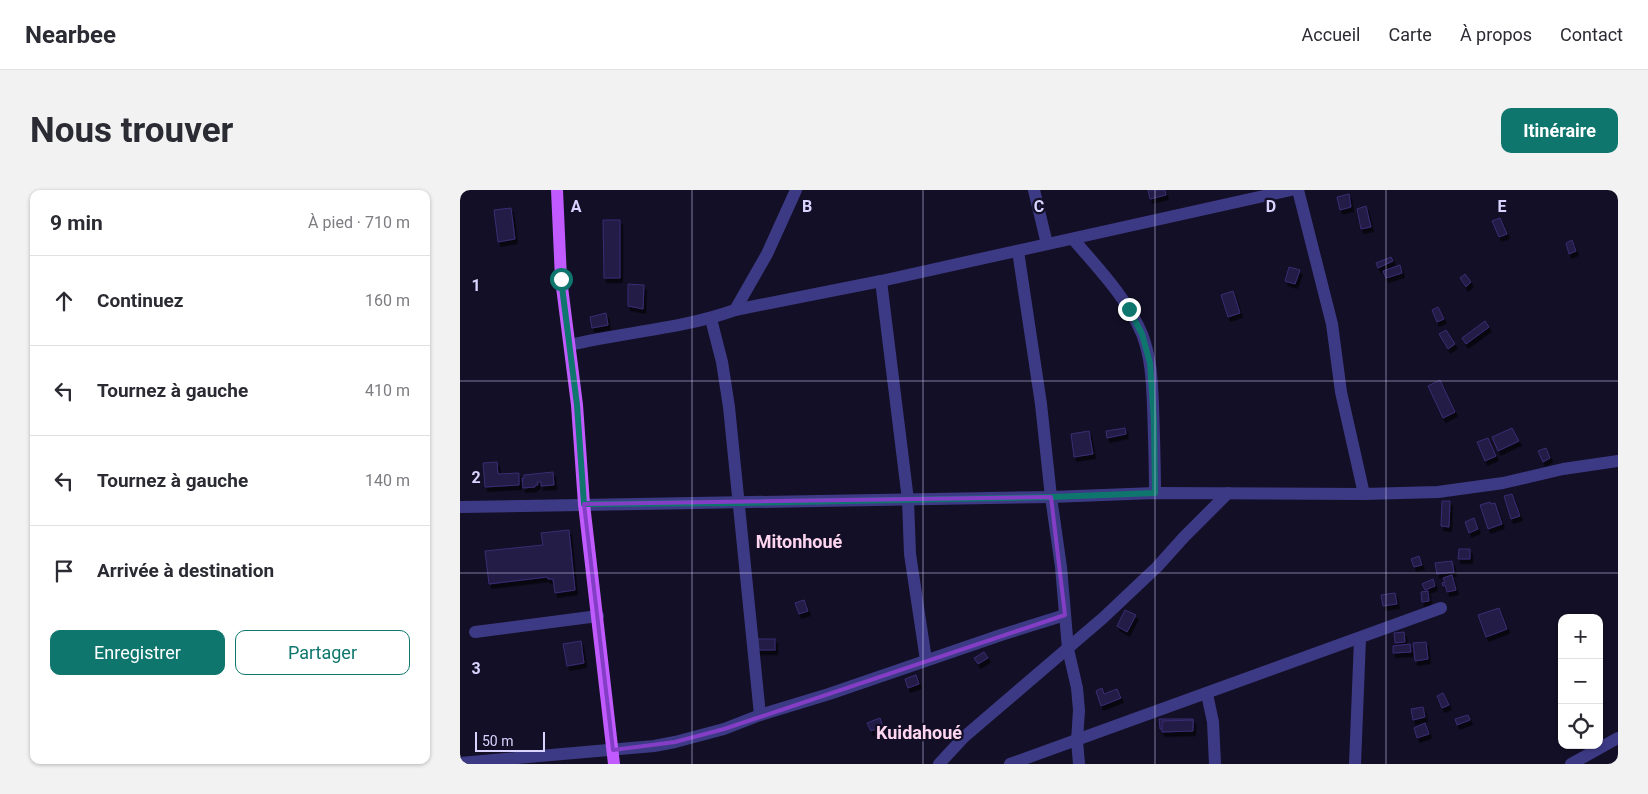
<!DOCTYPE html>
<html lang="fr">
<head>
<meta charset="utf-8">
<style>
	:root { --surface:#fff; --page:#f2f2f3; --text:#2b2b33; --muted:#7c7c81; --line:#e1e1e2; --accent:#0f766e }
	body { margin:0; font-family:Roboto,sans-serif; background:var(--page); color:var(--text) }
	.controls { position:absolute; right:15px; bottom:15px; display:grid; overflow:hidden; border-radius:10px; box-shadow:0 1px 4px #0004 }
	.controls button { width:45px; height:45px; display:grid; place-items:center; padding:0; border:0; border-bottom:1px solid var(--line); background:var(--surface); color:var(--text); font:25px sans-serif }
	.scale { position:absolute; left:15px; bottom:12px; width:70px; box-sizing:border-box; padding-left:5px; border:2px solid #d9d4ff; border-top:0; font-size:14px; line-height:18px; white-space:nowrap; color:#d9d4ff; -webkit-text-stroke:4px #130f26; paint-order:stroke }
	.stop { position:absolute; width:15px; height:15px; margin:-11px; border:4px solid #0f766e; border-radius:50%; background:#fff }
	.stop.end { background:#0f766e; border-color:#fff; box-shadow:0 1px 5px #0008 }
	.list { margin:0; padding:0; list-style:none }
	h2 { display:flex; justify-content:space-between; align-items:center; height:65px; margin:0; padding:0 20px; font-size:21px }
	h2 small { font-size:16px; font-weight:400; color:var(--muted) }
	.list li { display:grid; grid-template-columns:32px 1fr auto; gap:15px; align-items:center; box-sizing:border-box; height:90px; padding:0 20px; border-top:1px solid var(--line) }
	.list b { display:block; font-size:19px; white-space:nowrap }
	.list em { font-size:16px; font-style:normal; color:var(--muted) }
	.actions { display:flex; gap:10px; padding:15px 20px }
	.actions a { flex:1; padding:11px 0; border:1px solid var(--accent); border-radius:10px; text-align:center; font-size:18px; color:var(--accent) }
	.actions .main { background:var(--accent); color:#fff }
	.icon { flex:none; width:28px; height:28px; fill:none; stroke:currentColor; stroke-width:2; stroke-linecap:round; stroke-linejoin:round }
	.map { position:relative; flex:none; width:1158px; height:574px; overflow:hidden; border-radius:10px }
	header { display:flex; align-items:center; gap:30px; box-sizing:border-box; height:70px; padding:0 25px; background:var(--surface); border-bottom:1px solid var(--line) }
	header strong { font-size:24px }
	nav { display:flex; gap:28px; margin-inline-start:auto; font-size:18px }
	.intro { display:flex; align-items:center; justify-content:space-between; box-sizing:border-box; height:120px; padding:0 30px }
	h1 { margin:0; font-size:35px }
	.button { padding:12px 22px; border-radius:10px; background:var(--accent); color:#fff; font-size:18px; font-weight:700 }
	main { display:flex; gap:30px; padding:0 30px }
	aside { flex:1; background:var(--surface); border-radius:10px; box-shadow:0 1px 4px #0004 }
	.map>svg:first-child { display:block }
	.building { fill:#241b47; stroke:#3b2d73; filter:url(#shadow) }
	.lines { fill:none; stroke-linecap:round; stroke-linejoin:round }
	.minor { stroke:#3d3a85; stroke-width:12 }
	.major { stroke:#c25bff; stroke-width:12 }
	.route { stroke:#0f766e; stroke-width:6 }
	.marked { fill:none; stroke:#843dc5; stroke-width:4; stroke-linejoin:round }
	.grid { fill:none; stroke:#d9d4ff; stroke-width:1; stroke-opacity:0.55 }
	.labels { text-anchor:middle; stroke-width:4.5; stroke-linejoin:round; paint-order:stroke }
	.quarter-label { font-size:18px; font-weight:bold; fill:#ffd6f0; stroke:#130f26 }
	.grid-label { font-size:16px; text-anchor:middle; font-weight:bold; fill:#d9d4ff; stroke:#130f26; stroke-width:4.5; stroke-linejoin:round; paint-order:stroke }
</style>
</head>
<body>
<header>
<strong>Nearbee</strong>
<nav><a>Accueil</a><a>Carte</a><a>À propos</a><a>Contact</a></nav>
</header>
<div class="intro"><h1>Nous trouver</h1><a class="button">Itinéraire</a></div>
<main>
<aside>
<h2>9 min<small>À pied · 710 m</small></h2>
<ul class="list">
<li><svg class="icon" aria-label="ahead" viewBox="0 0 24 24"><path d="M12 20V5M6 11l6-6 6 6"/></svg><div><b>Continuez</b></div><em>160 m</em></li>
<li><svg class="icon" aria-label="left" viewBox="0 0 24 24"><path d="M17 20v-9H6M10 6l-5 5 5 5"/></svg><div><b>Tournez à gauche</b></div><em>410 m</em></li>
<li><svg class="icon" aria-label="left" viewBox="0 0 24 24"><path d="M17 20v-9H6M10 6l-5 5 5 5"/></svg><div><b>Tournez à gauche</b></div><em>140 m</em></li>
<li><svg class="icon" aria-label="arrive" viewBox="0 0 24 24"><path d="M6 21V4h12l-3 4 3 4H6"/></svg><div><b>Arrivée à destination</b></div></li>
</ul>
<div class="actions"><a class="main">Enregistrer</a><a>Partager</a></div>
</aside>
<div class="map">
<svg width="1158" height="574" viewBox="0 0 1158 574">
	<defs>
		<filter id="shadow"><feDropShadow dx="2.5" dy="4.5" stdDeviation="0" flood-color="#0009"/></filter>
	</defs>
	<rect width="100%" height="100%" fill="#130f26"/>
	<g class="building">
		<polygon points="688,0 705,0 706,5 690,9"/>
		<polygon points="889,4 891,17 880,20 877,7"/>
		<polygon points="906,16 911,37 901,39 897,19"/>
		<polygon points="51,18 55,49 38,52 34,20"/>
		<polygon points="1040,28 1047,44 1039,47 1032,31"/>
		<polygon points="143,30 160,30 160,88 144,88"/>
		<polygon points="1112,50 1116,61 1109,64 1106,53"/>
		<polygon points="931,67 933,71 918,78 916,73"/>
		<polygon points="940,75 942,83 926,88 923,81"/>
		<polygon points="829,77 840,80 835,94 825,91"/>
		<polygon points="1005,84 1011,92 1006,97 1000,88"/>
		<polygon points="168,94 184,95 183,119 168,116"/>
		<polygon points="773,101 780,123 768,127 761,105"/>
		<polygon points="978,117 984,129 977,132 972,120"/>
		<polygon points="146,123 148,135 132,138 130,127"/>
		<polygon points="1025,131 1029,137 1006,154 1002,148"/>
		<polygon points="986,140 995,154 988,159 979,144"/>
		<polygon points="980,190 995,222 983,228 968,196"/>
		<polygon points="665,238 666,244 647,248 646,241"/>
		<polygon points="1052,238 1059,251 1038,261 1032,247"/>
		<polygon points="629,241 633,264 614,267 611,244"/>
		<polygon points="1028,248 1036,266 1025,271 1017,252"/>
		<polygon points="1086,258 1090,268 1083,272 1078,261"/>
		<polygon points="37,272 38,284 59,283 59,295 25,297 23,273"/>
		<polygon points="93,282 94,295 81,296 81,292 77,292 78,295 75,295 75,297 63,298 62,288 64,288 64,285"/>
		<polygon points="1052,304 1060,326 1051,329 1044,306"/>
		<polygon points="982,311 990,311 989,337 981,336"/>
		<polygon points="1030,312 1031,314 1035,313 1042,334 1028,339 1020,315"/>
		<polygon points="1014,328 1018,339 1009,343 1005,332"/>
		<polygon points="109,340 115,400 95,403 93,389 88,389 87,387 29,394 25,361 83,355 81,343"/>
		<polygon points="999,359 1010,359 1010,369 998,369"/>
		<polygon points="959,366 962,375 954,377 951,369"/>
		<polygon points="992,371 994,382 977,384 975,373"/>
		<polygon points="992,385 996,400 987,402 985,395 983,396 982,393 985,392 983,388"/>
		<polygon points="973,389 975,396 965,400 962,394"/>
		<polygon points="968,401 969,411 962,412 961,402"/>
		<polygon points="935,403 937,414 923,416 921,405"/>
		<polygon points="344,410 348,421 339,424 335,413"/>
		<polygon points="1039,418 1047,439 1026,447 1018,425"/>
		<polygon points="665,420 676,425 667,442 657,436"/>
		<polygon points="944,442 945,452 935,453 934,443"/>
		<rect x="296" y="449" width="19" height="11"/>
		<polygon points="121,451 124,473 107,476 103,454"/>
		<polygon points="966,452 968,469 955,471 953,453"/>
		<polygon points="950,454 951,462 933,463 933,456"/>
		<polygon points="524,462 528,468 518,474 514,468"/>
		<polygon points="456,485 459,494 448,498 445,489"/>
		<polygon points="642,498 644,504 657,499 661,508 641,516 636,501"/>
		<polygon points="983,503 989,515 982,518 977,506"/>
		<polygon points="963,517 965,527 953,530 951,519"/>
		<polygon points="1008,525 1010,530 997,535 995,529"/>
		<polygon points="420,528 423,537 411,541 407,533"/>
		<polygon points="699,529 733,529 733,538 700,539"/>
		<polygon points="733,530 733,541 702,542 702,531"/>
		<polygon points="965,533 969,544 957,548 954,538"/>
	</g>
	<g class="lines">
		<g class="minor">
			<polyline points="574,0 587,54"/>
			<polyline points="838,0 872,134 881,202 904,304"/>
			<path d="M613 49C638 78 667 108 682 144 691 167 692 191 693 215 694 245 695 274 695 303"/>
			<polyline points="558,61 581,214 591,307 601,377 608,459 617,498 619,520 617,551 619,574"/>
			<polyline points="421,91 448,310 450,364 466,470"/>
			<polyline points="275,120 421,91 831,0"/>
			<polyline points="251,129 262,172 269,217 300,525"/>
			<path d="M110 155C164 142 222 139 275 120L307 64 336 0"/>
			<polyline points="0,317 591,307 695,303 904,304 978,302 1043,293 1103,279 1158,271"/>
			<polyline points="15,442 138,426"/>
			<polyline points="747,504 753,532 755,574"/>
			<polyline points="0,573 194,556 215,552 264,539 300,525 369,504 541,445 605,425"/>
			<polyline points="479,574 504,547 643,428 697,377 724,347 768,303"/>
			<polyline points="550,574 981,418"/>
			<polyline points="895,574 900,449"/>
			<polyline points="1111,574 1158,548"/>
		</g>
		<polyline class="major" points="97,0 101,89 117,215 124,314 154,574"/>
	</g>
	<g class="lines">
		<polyline class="route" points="101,89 117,215 124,314 278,313 591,307 695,303 694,232 690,173 682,144 669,119"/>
	</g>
	<path class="marked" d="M591 307 605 425 264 539 215 552 153 560 124 314Z"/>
	<path class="grid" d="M232 0V574M463 0V574M695 0V574M926 0V574M0 191H1158M0 383H1158"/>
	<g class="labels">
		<g class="quarter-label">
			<text x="339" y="358">Mitonhoué</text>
			<text x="459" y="549">Kuidahoué</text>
		</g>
	</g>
	<g class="grid-label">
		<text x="116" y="22">A</text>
		<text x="347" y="22">B</text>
		<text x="579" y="22">C</text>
		<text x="811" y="22">D</text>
		<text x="1042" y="22">E</text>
		<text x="16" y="101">1</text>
		<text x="16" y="293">2</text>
		<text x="16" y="484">3</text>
	</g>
</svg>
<div class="controls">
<button>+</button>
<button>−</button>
<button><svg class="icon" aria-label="locate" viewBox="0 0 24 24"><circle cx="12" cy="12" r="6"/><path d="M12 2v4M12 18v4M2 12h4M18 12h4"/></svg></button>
</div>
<div class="scale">50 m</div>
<div class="stop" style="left:101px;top:89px"></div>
<div class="stop end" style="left:669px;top:119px"></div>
</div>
</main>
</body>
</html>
